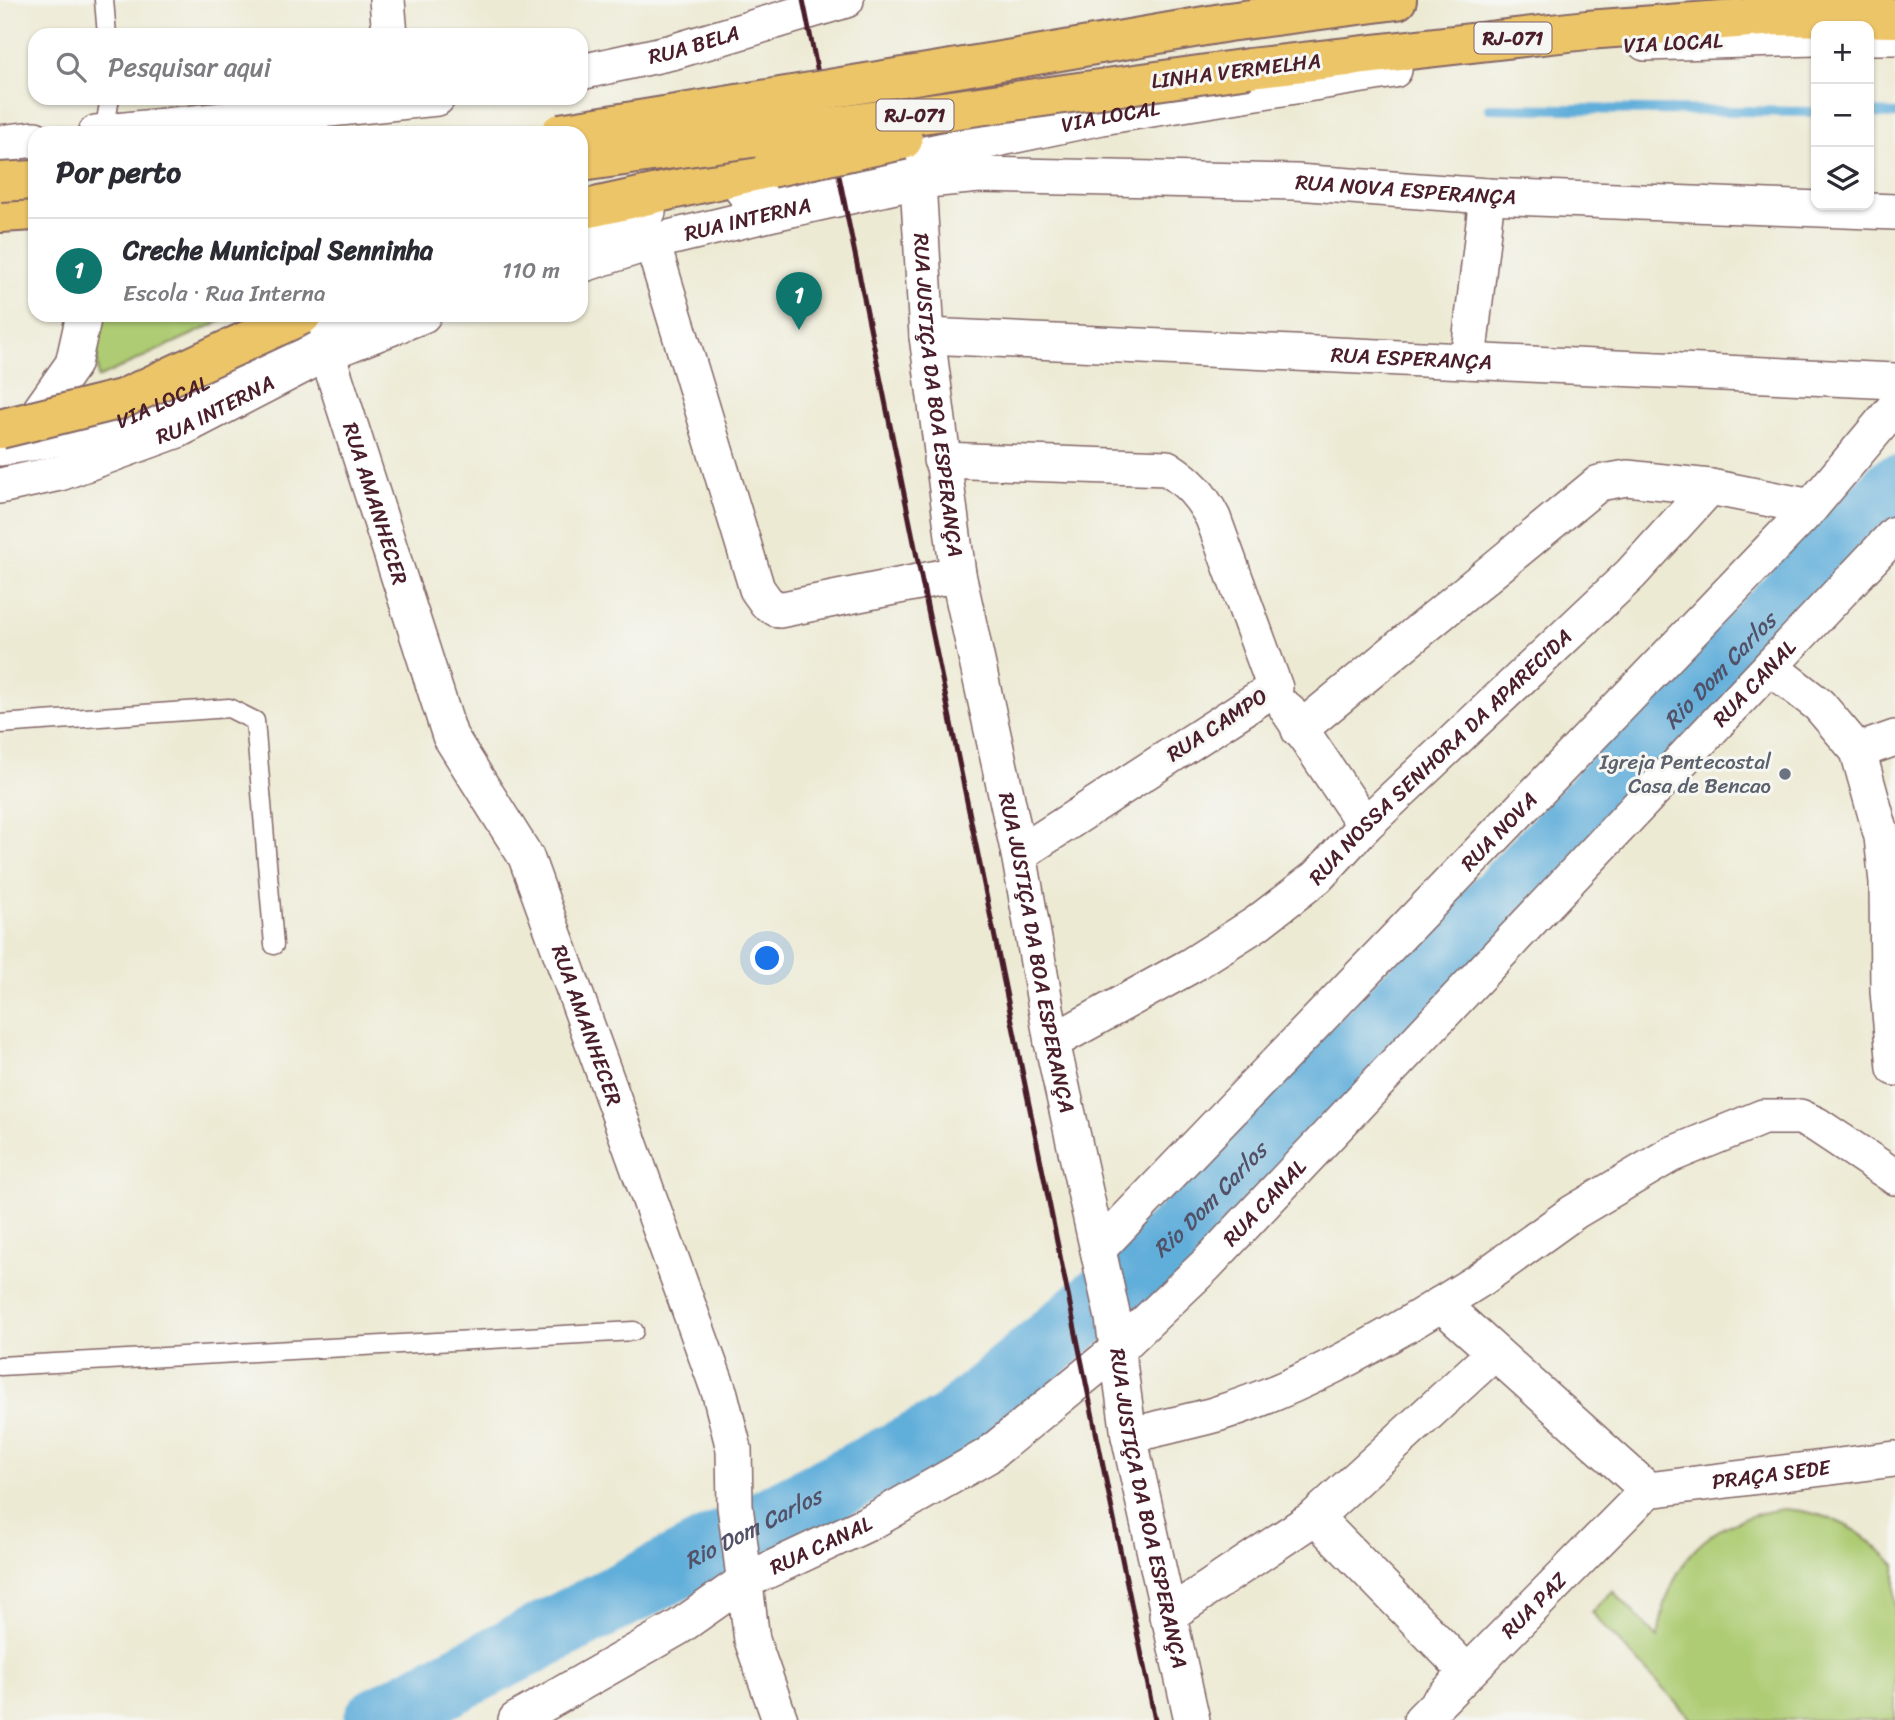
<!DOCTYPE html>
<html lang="pt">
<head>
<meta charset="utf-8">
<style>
	:root { --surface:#fff; --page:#f2f2f3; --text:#2b2b33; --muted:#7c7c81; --line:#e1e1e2; --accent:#0f766e }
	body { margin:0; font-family:Sriracha,sans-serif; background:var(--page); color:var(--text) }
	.controls { position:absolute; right:21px; top:21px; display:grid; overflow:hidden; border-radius:14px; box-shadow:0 2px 5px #0004 }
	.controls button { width:63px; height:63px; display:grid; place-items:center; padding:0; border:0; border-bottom:2px solid var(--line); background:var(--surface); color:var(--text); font:35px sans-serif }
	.you { position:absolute; left:768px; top:959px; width:24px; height:24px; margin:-18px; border:5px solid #fff; border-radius:50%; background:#1a73e8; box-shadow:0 0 0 10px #1a73e833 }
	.badge { display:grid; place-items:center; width:46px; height:46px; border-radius:50%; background:var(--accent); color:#fff; font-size:23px; font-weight:700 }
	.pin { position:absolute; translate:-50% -58px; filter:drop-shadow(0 2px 4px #0008) }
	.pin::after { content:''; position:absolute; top:37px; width:24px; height:21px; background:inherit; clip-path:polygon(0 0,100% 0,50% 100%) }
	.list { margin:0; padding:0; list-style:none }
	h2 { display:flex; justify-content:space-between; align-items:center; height:91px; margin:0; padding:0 28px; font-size:30px }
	h2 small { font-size:23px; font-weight:400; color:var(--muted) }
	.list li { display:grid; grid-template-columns:46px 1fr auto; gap:21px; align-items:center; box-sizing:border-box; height:105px; padding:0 28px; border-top:2px solid var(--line) }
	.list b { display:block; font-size:26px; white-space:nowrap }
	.list p { margin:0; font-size:23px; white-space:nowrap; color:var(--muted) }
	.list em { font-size:23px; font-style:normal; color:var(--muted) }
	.icon { flex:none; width:38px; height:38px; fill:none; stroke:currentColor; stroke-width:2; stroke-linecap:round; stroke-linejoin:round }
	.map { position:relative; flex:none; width:1895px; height:1720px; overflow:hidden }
	.search { position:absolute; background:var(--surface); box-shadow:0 2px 5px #0004; left:28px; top:28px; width:560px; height:77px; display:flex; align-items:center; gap:18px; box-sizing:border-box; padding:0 24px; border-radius:21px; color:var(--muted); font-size:26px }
	.panel { position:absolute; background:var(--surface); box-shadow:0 2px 5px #0004; left:28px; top:126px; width:560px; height:196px; border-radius:21px }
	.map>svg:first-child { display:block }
	.green { fill:#adcc73; stroke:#7c764f; stroke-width:2 }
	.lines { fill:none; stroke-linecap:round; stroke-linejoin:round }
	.stream { stroke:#60aeda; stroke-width:10 }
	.river { stroke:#60aeda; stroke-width:66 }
	.lane-casing { stroke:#836666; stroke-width:21 }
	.street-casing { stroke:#836666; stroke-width:38 }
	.highway-casing { stroke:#836666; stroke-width:42 }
	.lane { stroke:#fff; stroke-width:18 }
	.street { stroke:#fff; stroke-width:35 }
	.highway { stroke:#edc569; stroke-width:38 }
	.rail { stroke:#4a1f2b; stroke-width:5 }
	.highway-bridge-casing { stroke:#836666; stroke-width:42; stroke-linecap:butt }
	.highway-bridge { stroke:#edc569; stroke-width:38 }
	.worship-dot { fill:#6b7280; stroke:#f6f6f2; stroke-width:2.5 }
	.labels { text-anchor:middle; stroke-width:6; stroke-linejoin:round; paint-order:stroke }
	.shield { fill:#f6f6f2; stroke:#7e6067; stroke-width:2 }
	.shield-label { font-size:19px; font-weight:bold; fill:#4a1f2b }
	.street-label { font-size:21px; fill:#4a1f2b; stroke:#f6f6f2 }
	.worship-label { font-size:21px; fill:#5b616d; stroke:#f6f6f2; text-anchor:end }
	.water-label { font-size:23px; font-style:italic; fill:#525168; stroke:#f6f6f2 }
</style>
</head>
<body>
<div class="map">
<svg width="1895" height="1720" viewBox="0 0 1895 1720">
	<rect width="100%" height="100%" fill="#f6f6f2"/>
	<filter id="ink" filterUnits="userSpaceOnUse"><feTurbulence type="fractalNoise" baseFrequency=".0143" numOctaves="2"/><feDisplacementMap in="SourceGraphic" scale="14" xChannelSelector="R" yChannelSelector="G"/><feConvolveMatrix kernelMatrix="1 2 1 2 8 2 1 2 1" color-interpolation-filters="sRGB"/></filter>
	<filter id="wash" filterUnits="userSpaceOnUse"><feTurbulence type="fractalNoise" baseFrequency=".00686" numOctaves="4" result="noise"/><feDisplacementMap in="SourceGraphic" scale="28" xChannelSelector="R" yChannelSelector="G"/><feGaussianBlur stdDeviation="1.57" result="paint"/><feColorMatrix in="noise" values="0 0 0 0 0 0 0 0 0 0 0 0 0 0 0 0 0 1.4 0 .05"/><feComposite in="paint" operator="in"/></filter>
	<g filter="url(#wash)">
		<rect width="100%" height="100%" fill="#edead4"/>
		<g class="green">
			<polygon points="96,315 234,315 98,378"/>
			<path d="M1783 1509C1831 1512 1863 1530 1895 1565V1720H1692L1591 1612 1613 1591 1658 1638C1668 1563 1705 1520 1783 1509Z"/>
		</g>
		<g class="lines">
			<g class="stream">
				<polyline points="1489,108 1816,112"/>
				<polyline points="1869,113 1895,114"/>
			</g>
			<path class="river" id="s1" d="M377 1720 949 1428 1180 1232 1895 488"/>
		</g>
	</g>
	<g filter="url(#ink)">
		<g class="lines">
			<defs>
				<g id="lane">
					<polyline points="104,0 107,35"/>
					<polyline points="104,132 110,98"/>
					<polyline points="0,724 229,708 255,721 274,945"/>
					<polyline points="0,1366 634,1331"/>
				</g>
				<g id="street">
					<polyline points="387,0 390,35"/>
					<polyline points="1869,37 1895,37"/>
					<polyline points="1645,43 1816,38"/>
					<path id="s2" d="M581 72 672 52 846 0"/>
					<polyline points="96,133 437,98"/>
					<polyline points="0,143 35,139"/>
					<polyline points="0,158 31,202"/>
					<path id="s3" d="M918 181 927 336 958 574 1019 854 1052 1042 1113 1318 1129 1436 1192 1720"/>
					<path id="s4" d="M744 192 1102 117 1394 70"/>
					<polyline points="581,231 648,212"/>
					<polyline points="652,242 757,589 767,603 779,610 958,574"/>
					<path id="s5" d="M581 265 652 242 769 214 918 181 979 175 1296 182 1487 196 1895 212"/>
					<path id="s6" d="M927 336 1895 381"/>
					<path id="s7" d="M327 353 450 736 526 857 720 1394 734 1449 735 1506 752 1640 780 1720"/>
					<polyline points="1468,361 1487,196"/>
					<polyline points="22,436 73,364 84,315"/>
					<path id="s8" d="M0 448 44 441 124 420 354 315"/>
					<path d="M941 460 1167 468C1189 482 1201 495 1213 518L1275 688 1019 854"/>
					<path id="s9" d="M0 486 60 473 178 430 327 353 423 315"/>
					<polyline points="1770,667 1819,705 1858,751 1882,837 1887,882 1888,991 1895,1068"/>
					<polyline points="1287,709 1365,825"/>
					<polyline points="1299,730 1599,483 1627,478 1710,487"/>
					<polyline points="1858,751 1895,738"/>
					<path id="s10" d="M1052 1042 1190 966 1256 924 1317 877 1365 825 1631 574 1710 487 1811 507"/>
					<path id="s11" d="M1098 1249 1811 507 1895 407"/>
					<polyline points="1441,1304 1481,1279 1574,1212 1670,1155 1763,1117 1800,1117 1817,1125 1895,1177"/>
					<path d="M1129 1436C1158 1428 1188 1422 1217 1414 1297 1389 1370 1348 1441 1304L1648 1490"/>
					<path id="s12" d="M1648 1490 1895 1459"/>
					<polyline points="1315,1517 1467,1672"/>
					<polyline points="1167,1616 1315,1517 1494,1353"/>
					<path id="s13" d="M516 1720 679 1627 743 1582 871 1522 987 1456 1119 1348 1206 1265 1895 534"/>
					<path id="s14" d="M1421 1720 1648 1490"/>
				</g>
				<g id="highway">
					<polyline points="1019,58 1228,22 1397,0"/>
					<polyline points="1249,68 1587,30 1777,16 1895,18"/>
					<polyline points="581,210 771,168"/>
					<polyline points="0,213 35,211"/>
				</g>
			</defs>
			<use href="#lane" class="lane-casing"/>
			<use href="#street" class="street-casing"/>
			<use href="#highway" class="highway-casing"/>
			<use href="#lane" class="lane"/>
			<use href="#street" class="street"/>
			<use href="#highway" class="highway"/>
			<polyline class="rail" points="803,0 1155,1720"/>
			<defs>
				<g id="highway-bridge">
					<polyline points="560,133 1019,58"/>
					<polyline points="581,162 1249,68"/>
					<polyline points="771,168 903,140"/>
					<polyline points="0,182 35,180"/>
					<polyline points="0,429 122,399 302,315"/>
				</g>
			</defs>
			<use href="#highway-bridge" class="highway-bridge-casing"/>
			<use href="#highway-bridge" class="highway-bridge"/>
		</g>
	</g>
	<circle class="worship-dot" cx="1785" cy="774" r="7"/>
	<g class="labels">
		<g class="shield">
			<rect x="1474.5" y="22.5" width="77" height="31" rx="5"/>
			<rect x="876.5" y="99.5" width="77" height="31" rx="5"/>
		</g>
		<g class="shield-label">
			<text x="1513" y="45">RJ-071</text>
			<text x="915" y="122">RJ-071</text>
		</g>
		<g class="street-label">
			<text transform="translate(1673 43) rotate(-3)" y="7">VIA LOCAL</text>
			<text dy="7" stroke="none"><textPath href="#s2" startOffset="116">RUA BELA</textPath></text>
			<text transform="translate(1236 71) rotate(-7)" y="7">LINHA VERMELHA</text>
			<text dy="7" stroke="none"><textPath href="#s4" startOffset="374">VIA LOCAL</textPath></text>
			<text dy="7" stroke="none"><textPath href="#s5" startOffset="836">RUA NOVA ESPERANÇA</textPath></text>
			<text dy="7" stroke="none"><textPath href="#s5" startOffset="173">RUA INTERNA</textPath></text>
			<text dy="7" stroke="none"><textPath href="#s6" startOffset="485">RUA ESPERANÇA</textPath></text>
			<text dy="7" stroke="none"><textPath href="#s3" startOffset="215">RUA JUSTIÇA DA BOA ESPERANÇA</textPath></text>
			<text dy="7" stroke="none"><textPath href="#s8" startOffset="170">VIA LOCAL</textPath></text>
			<text dy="7" stroke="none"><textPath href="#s9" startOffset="229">RUA INTERNA</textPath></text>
			<text dy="7" stroke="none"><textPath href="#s7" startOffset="158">RUA AMANHECER</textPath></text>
			<text dy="7" stroke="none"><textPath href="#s13" startOffset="1631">RUA CANAL</textPath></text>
			<text transform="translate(1217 725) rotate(-33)" y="7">RUA CAMPO</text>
			<text dy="7" stroke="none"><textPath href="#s10" startOffset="485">RUA NOSSA SENHORA DA APARECIDA</textPath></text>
			<text dy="7" stroke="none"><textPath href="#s11" startOffset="579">RUA NOVA</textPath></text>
			<text dy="7" stroke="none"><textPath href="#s3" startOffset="782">RUA JUSTIÇA DA BOA ESPERANÇA</textPath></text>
			<text dy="7" stroke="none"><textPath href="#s7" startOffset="724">RUA AMANHECER</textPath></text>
			<text dy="7" stroke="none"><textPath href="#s13" startOffset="917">RUA CANAL</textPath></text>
			<text dy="7" stroke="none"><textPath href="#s12" startOffset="124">PRAÇA SEDE</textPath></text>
			<text dy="7" stroke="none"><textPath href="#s3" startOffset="1349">RUA JUSTIÇA DA BOA ESPERANÇA</textPath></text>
			<text dy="7" stroke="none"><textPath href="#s13" startOffset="352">RUA CANAL</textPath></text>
			<text dy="7" stroke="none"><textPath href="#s14" startOffset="161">RUA PAZ</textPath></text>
		</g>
		<g class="worship-label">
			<text x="1771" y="769">Igreja Pentecostal<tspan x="1771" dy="24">Casa de Bencao</tspan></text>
		</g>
		<g class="water-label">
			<text dy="8" stroke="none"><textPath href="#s1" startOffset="1724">Rio Dom Carlos</textPath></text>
			<text dy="8" stroke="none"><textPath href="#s1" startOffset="989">Rio Dom Carlos</textPath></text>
			<text dy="8" stroke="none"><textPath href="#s1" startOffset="422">Rio Dom Carlos</textPath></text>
		</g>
	</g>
</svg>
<div class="controls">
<button>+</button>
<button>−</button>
<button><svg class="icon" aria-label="layers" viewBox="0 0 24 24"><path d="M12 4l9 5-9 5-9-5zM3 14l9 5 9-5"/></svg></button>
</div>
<div class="you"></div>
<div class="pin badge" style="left:799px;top:330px">1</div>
<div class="search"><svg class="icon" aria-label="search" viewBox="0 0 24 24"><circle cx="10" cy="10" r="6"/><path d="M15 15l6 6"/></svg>Pesquisar aqui</div>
<section class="panel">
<h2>Por perto<small></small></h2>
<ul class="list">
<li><span class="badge">1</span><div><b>Creche Municipal Senninha</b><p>Escola · Rua Interna</p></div><em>110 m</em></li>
</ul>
</section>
</div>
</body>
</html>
